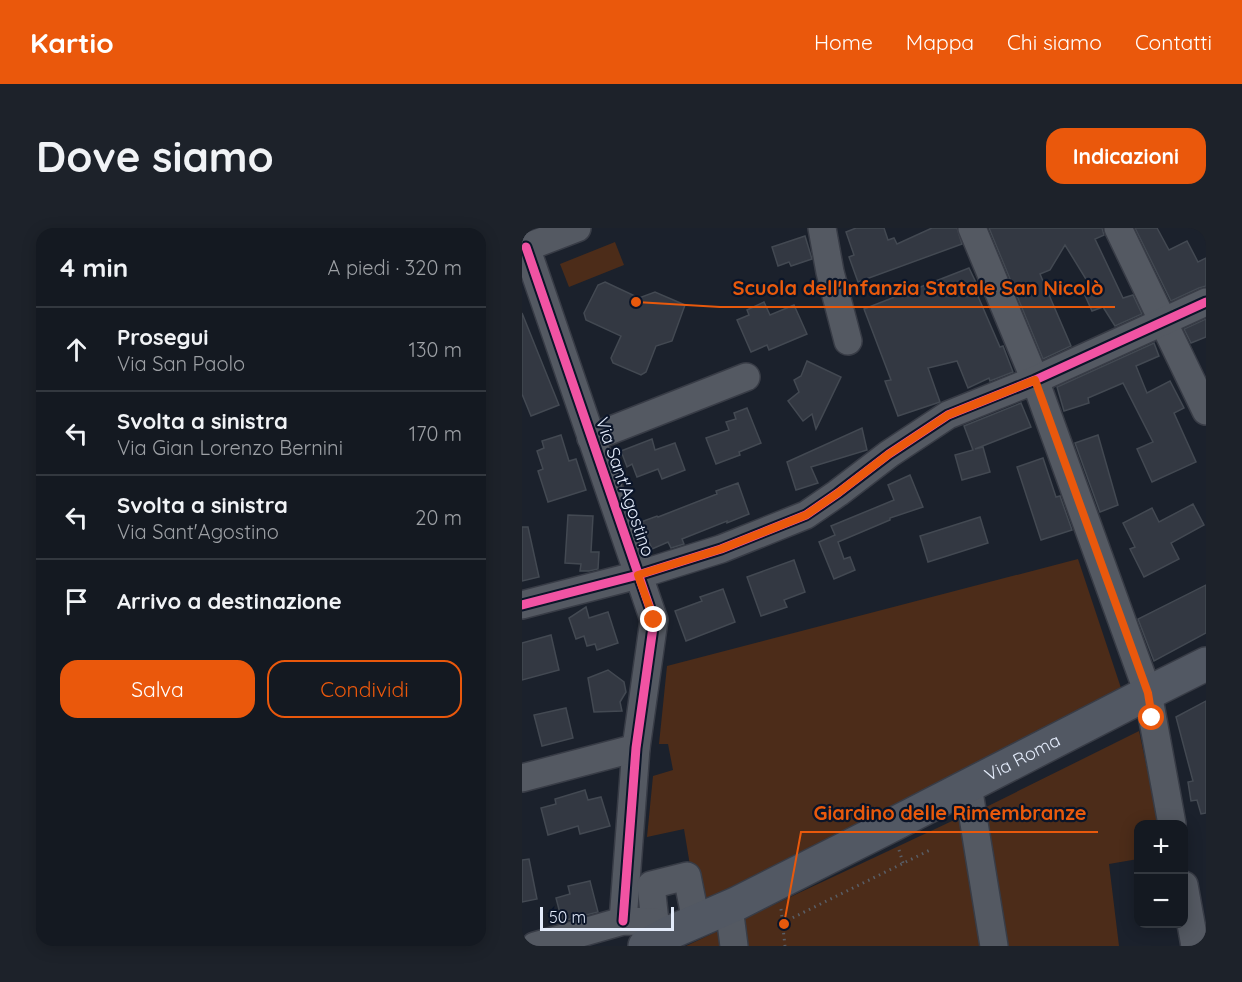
<!DOCTYPE html>
<html lang="it">
<head>
<meta charset="utf-8">
<style>
	:root { --surface:#141921; --page:#1d222a; --text:#f1f3f6; --muted:#9da0a5; --line:#33383f; --accent:#ea580c }
	body { margin:0; font-family:Quicksand,sans-serif; background:var(--page); color:var(--text) }
	.controls { position:absolute; right:18px; bottom:18px; display:grid; overflow:hidden; border-radius:12px; box-shadow:0 3px 15px #0003 }
	.controls button { width:54px; height:54px; display:grid; place-items:center; padding:0; border:0; border-bottom:2px solid var(--line); background:var(--surface); color:var(--text); font:30px sans-serif }
	.scale { position:absolute; left:18px; bottom:15px; width:134px; box-sizing:border-box; padding-left:6px; border:3px solid #e3ebfa; border-top:0; font-size:16px; line-height:21px; white-space:nowrap; color:#e3ebfa; -webkit-text-stroke:4px #0b1529; paint-order:stroke }
	.stop { position:absolute; width:18px; height:18px; margin:-14px; border:4px solid #ea580c; border-radius:50%; background:#fff }
	.stop.end { background:#ea580c; border-color:#fff; box-shadow:0 2px 6px #0008 }
	.list { margin:0; padding:0; list-style:none }
	h2 { display:flex; justify-content:space-between; align-items:center; height:78px; margin:0; padding:0 24px; font-size:26px }
	h2 small { font-size:20px; font-weight:400; color:var(--muted) }
	.list li { display:grid; grid-template-columns:39px 1fr auto; gap:18px; align-items:center; box-sizing:border-box; height:84px; padding:0 24px; border-top:2px solid var(--line) }
	.list b { display:block; font-size:22px; white-space:nowrap }
	.list p { margin:0; font-size:20px; white-space:nowrap; color:var(--muted) }
	.list em { font-size:20px; font-style:normal; color:var(--muted) }
	.actions { display:flex; gap:12px; padding:18px 24px }
	.actions a { flex:1; padding:14px 0; border:2px solid var(--accent); border-radius:18px; text-align:center; font-size:21px; color:var(--accent) }
	.actions .main { background:var(--accent); color:#fff }
	.icon { flex:none; width:33px; height:33px; fill:none; stroke:currentColor; stroke-width:2; stroke-linecap:round; stroke-linejoin:round }
	.map { position:relative; flex:none; width:684px; height:718px; overflow:hidden; border-radius:18px }
	header { display:flex; align-items:center; gap:36px; box-sizing:border-box; height:84px; padding:0 30px; background:var(--accent); color:#fff }
	header strong { font-size:28px }
	nav { display:flex; gap:33px; margin-inline-start:auto; font-size:21px }
	.intro { display:flex; align-items:center; justify-content:space-between; box-sizing:border-box; height:144px; padding:0 36px }
	h1 { margin:0; font-size:42px }
	.button { padding:15px 27px; border-radius:18px; background:var(--accent); color:#fff; font-size:21px; font-weight:700 }
	main { display:flex; gap:36px; padding:0 36px }
	aside { flex:1; background:var(--surface); border-radius:18px; box-shadow:0 3px 15px #0003 }
	.map>svg:first-child { display:block }
	.green { fill:#4c2c19 }
	.building { fill:#333842; stroke:#434952; stroke-width:1.5 }
	.lines { fill:none; stroke-linecap:round; stroke-linejoin:round }
	.minor-casing { stroke:#383c46; stroke-width:30 }
	.major-casing { stroke:#383c46; stroke-width:36 }
	.path { stroke:#595e66; stroke-width:3; stroke-dasharray:1.5 4.5; stroke-linecap:butt }
	.minor { stroke:#545962; stroke-width:27 }
	.major { stroke:#525863; stroke-width:33 }
	.cycleway-casing { stroke:#0b1529; stroke-width:13 }
	.cycleway { stroke:#f153a3; stroke-width:9 }
	.route { stroke:#ea580c; stroke-width:8 }
	.labels { text-anchor:middle; stroke-width:4.5; stroke-linejoin:round; paint-order:stroke }
	.street-label { font-size:18px; fill:#e3ebfa; stroke:#0b1529 }
	.leader { fill:none; stroke:#e8590c; stroke-width:2 }
	.callout-dot { fill:#e8590c; stroke:#0b1529; stroke-width:2 }
	.callout-label { font-size:20px; text-anchor:middle; font-weight:bold; fill:#e8590c; stroke:#0b1529; stroke-width:4.5; stroke-linejoin:round; paint-order:stroke }
</style>
</head>
<body>
<header>
<strong>Kartio</strong>
<nav><a>Home</a><a>Mappa</a><a>Chi siamo</a><a>Contatti</a></nav>
</header>
<div class="intro"><h1>Dove siamo</h1><a class="button">Indicazioni</a></div>
<main>
<aside>
<h2>4 min<small>A piedi · 320 m</small></h2>
<ul class="list">
<li><svg class="icon" aria-label="ahead" viewBox="0 0 24 24"><path d="M12 20V5M6 11l6-6 6 6"/></svg><div><b>Prosegui</b><p>Via San Paolo</p></div><em>130 m</em></li>
<li><svg class="icon" aria-label="left" viewBox="0 0 24 24"><path d="M17 20v-9H6M10 6l-5 5 5 5"/></svg><div><b>Svolta a sinistra</b><p>Via Gian Lorenzo Bernini</p></div><em>170 m</em></li>
<li><svg class="icon" aria-label="left" viewBox="0 0 24 24"><path d="M17 20v-9H6M10 6l-5 5 5 5"/></svg><div><b>Svolta a sinistra</b><p>Via Sant'Agostino</p></div><em>20 m</em></li>
<li><svg class="icon" aria-label="arrive" viewBox="0 0 24 24"><path d="M6 21V4h12l-3 4 3 4H6"/></svg><div><b>Arrivo a destinazione</b></div></li>
</ul>
<div class="actions"><a class="main">Salva</a><a>Condividi</a></div>
</aside>
<div class="map">
<svg width="684" height="718" viewBox="0 0 684 718">
	<rect width="100%" height="100%" fill="#1b212c"/>
	<g class="green">
		<polygon points="93,14 102,37 47,59 38,36"/>
		<polygon points="556,331 601,466 175,680 162,601 125,609 131,548 151,542 146,516 137,516 145,438"/>
		<polygon points="617,503 637,596 616,596 616,631 587,636 597,718 478,718 454,584"/>
		<polygon points="445,586 466,718 164,718"/>
	</g>
	<g class="building">
		<polygon points="334,0 362,0 366,12 372,10 375,16 410,0 435,0 440,16 336,54 327,29 332,27 324,4"/>
		<polygon points="467,0 580,0 582,7 573,11 601,70 611,67 620,86 593,98 581,79 570,83 560,61 567,56 543,17 528,42 518,46 549,118 521,131"/>
		<polygon points="613,0 635,0 647,22 665,13 676,34 684,30 684,58 677,60 649,73"/>
		<polygon points="283,8 290,31 269,38 267,34 256,38 250,19"/>
		<polygon points="447,40 459,65 455,66 478,119 481,118 491,144 468,153 467,150 446,160 435,133 406,140 418,174 376,188 363,153 369,152 342,81"/>
		<polygon points="83,54 117,70 133,64 163,77 150,113 134,118 124,144 119,147 91,135 89,130 99,108 64,92 62,85 76,57"/>
		<polygon points="242,74 248,87 272,77 285,106 247,122 245,117 229,124 215,92 227,87 225,82"/>
		<polygon points="0,85 37,177 9,188 0,166"/>
		<polygon points="684,91 684,109 669,115 662,101"/>
		<polygon points="632,115 637,128 614,138 625,165 648,153 662,180 652,185 674,234 630,254 615,221 631,214 601,155 566,170 567,175 542,183 535,159"/>
		<polygon points="285,133 319,149 294,201 290,186 281,193 266,173 277,164 272,152 279,148"/>
		<polygon points="499,175 509,199 453,221 461,219 468,244 440,252 433,227 451,222 442,198"/>
		<polygon points="225,180 239,215 217,224 218,227 194,236 184,210 207,202 204,194 214,191 212,185"/>
		<polygon points="340,200 345,222 289,239 296,255 274,262 265,234"/>
		<polygon points="39,207 47,233 54,231 64,262 26,274 16,243 21,241 15,223 22,220 20,213"/>
		<polygon points="576,207 596,277 578,284 553,215"/>
		<polygon points="130,211 133,222 153,215 163,242 140,251 136,241 115,249 110,236 105,239 99,223"/>
		<polygon points="521,230 534,269 538,268 550,302 519,312 495,239"/>
		<polygon points="388,247 401,279 368,290 368,292 316,314 322,331 328,329 333,342 312,351 297,314 313,307 309,298 372,272 366,257"/>
		<polygon points="216,255 227,286 205,295 205,293 160,311 162,316 149,320 146,314 130,321 119,294 135,288 136,289 195,266 194,263"/>
		<polygon points="671,276 682,297 649,315 657,331 622,349 608,321 613,319 601,295 630,280 637,294"/>
		<polygon points="46,287 71,288 69,324 77,324 76,341 67,343 58,343 59,336 43,335"/>
		<polygon points="458,289 466,315 406,334 398,308"/>
		<polygon points="0,299 6,299 17,349 0,353"/>
		<polygon points="272,332 283,364 262,372 265,379 239,388 225,349"/>
		<polygon points="684,357 684,405 632,433 616,391"/>
		<polygon points="201,361 213,394 164,413 153,383 180,373 178,369"/>
		<polygon points="64,379 67,390 86,384 96,415 75,422 73,416 65,418 62,408 54,411 47,390"/>
		<polygon points="29,407 37,442 0,452 0,415"/>
		<polygon points="86,442 102,454 104,464 98,474 100,483 72,484 66,450"/>
		<polygon points="684,473 684,585 679,586 675,572 669,573 666,554 671,553 654,489"/>
		<polygon points="44,480 51,510 20,518 12,487"/>
		<polygon points="63,562 66,572 79,569 88,598 58,606 56,598 26,607 19,580 34,576 33,571"/>
		<polygon points="7,631 15,671 0,674 0,632"/>
		<polygon points="68,653 76,684 40,693 34,670 48,666 46,658"/>
	</g>
	<g class="lines">
		<defs>
			<g id="minor">
				<polyline points="300,0 308,44 326,113"/>
				<polyline points="450,0 513,152 626,465 650,596"/>
				<polyline points="596,0 684,183"/>
				<polyline points="4,19 132,392 114,520 101,693"/>
				<polyline points="0,21 55,0"/>
				<polyline points="69,210 224,149"/>
				<polyline points="0,377 116,347 199,321 284,287 316,265 367,226 426,187 513,152 684,74"/>
				<polyline points="0,550 114,520"/>
				<polyline points="446,558 472,718"/>
				<polyline points="662,657 673,718"/>
				<polyline points="207,679 212,718"/>
				<polyline points="133,694 129,657 165,648 174,693"/>
				<polyline points="13,718 101,693 133,694 147,705"/>
			</g>
			<g id="major">
				<path id="s1" d="M123 718 147 705 214 676 370 597 626 465 684 436"/>
			</g>
		</defs>
		<use href="#minor" class="minor-casing"/>
		<use href="#major" class="major-casing"/>
		<g class="path">
			<polyline points="377,622 381,635"/>
			<polyline points="259,681 263,718"/>
			<polyline points="260,695 408,622"/>
		</g>
		<use href="#minor" class="minor"/>
		<use href="#major" class="major"/>
		<defs>
			<g id="cycleway">
				<polyline points="4,19 132,392 114,520 101,693"/>
				<polyline points="0,377 116,347 199,321 284,287 316,265 367,226 426,187 513,152 684,74"/>
			</g>
		</defs>
		<use href="#cycleway" class="cycleway-casing"/>
		<use href="#cycleway" class="cycleway"/>
	</g>
	<g class="lines">
		<polyline class="route" points="132,392 116,347 199,321 284,287 316,265 367,226 426,187 513,152 626,465 630,490"/>
	</g>
	<g class="labels">
		<g class="street-label">
			<text transform="translate(103 259) rotate(71)" y="6">Via Sant'Agostino</text>
			<text dy="6" stroke="none"><textPath href="#s1" startOffset="422">Via Roma</textPath></text>
		</g>
	</g>
	<path class="leader" d="M114 74L198 79H593M262 696L279 604H576"/>
	<g class="callout-dot">
		<circle cx="114" cy="74" r="6"/>
		<circle cx="262" cy="696" r="6"/>
	</g>
	<g class="callout-label">
		<text x="396" y="67">Scuola dell'Infanzia Statale San Nicolò</text>
		<text x="428" y="592">Giardino delle Rimembranze</text>
	</g>
</svg>
<div class="controls">
<button>+</button>
<button>−</button>
</div>
<div class="scale">50 m</div>
<div class="stop" style="left:630px;top:490px"></div>
<div class="stop end" style="left:132px;top:392px"></div>
</div>
</main>
</body>
</html>
